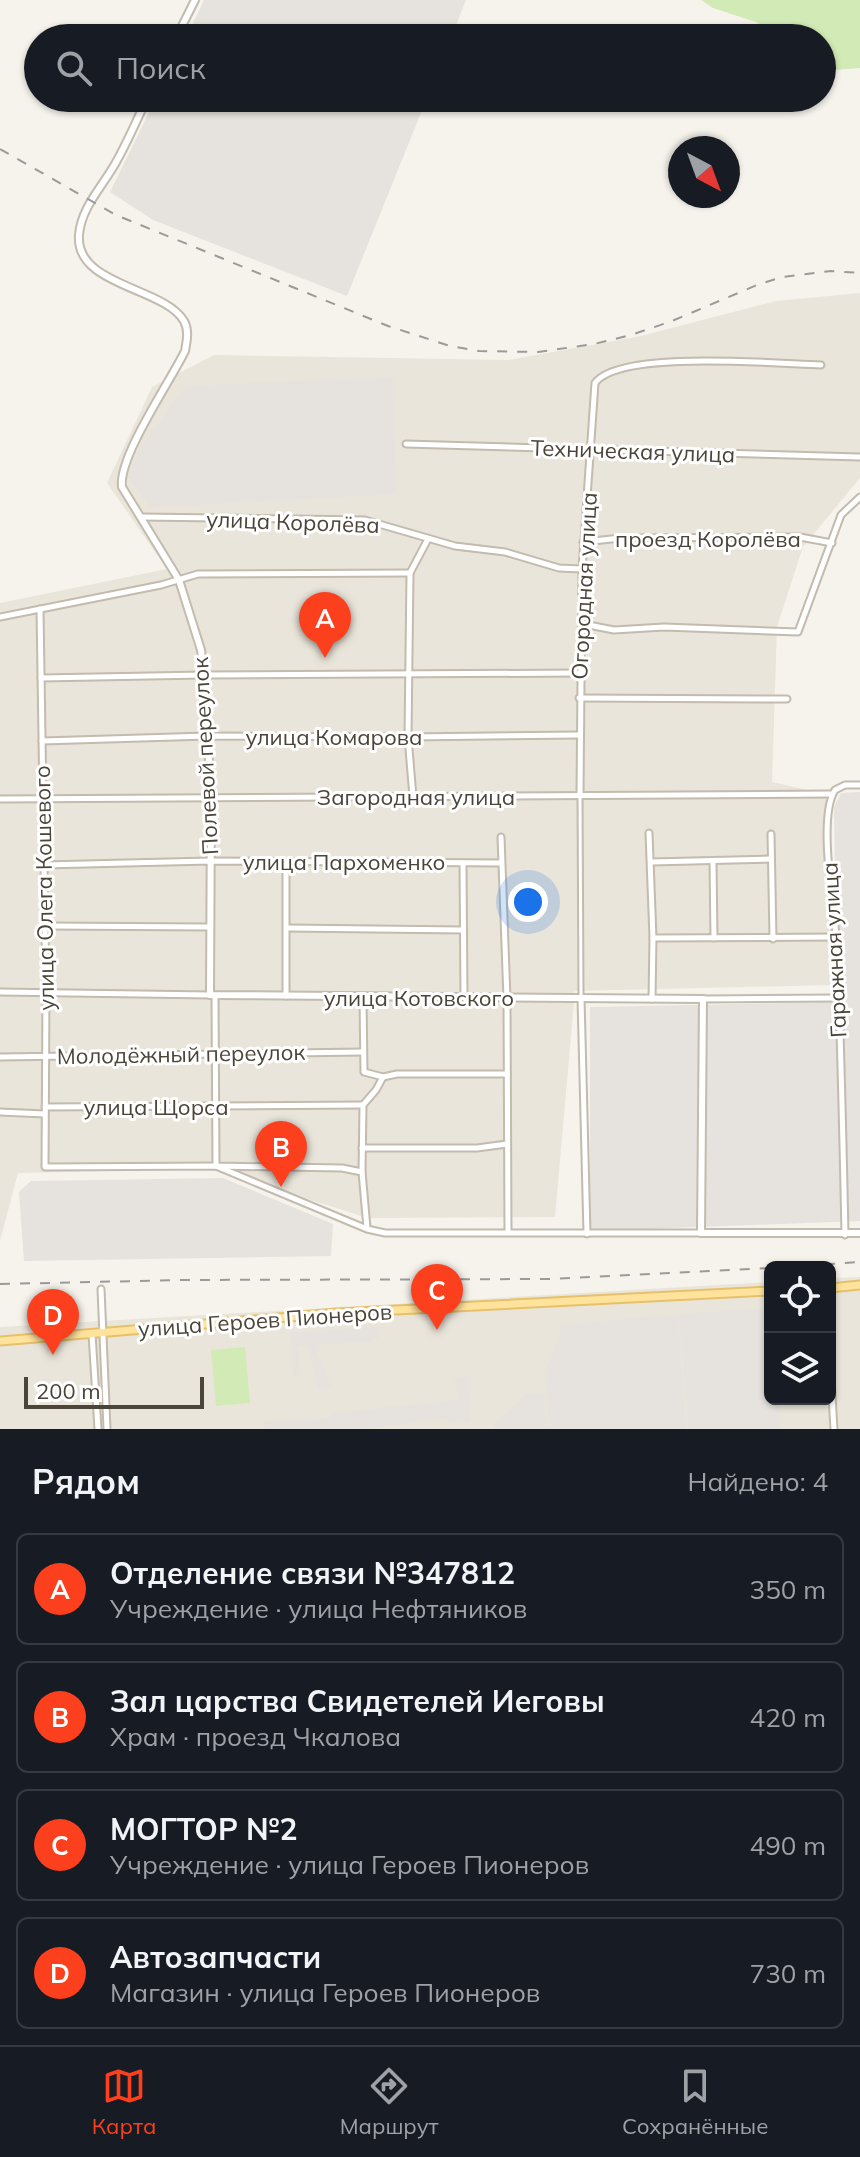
<!DOCTYPE html>
<html lang="ru">
<head>
<meta charset="utf-8">
<style>
	:root { --surface:#171b24; --page:#242831; --text:#f1f3f6; --muted:#9ea1a6; --line:#363941; --accent:#fc3f1d }
	body { margin:0; font-family:Mulish,sans-serif; background:var(--page); color:var(--text) }
	.controls { position:absolute; right:24px; bottom:24px; display:grid; overflow:hidden; border-radius:12px; box-shadow:0 2px 6px #0004 }
	.controls button { width:72px; height:72px; display:grid; place-items:center; padding:0; border:0; border-bottom:2px solid var(--line); background:var(--surface); color:var(--text); font:40px sans-serif }
	.compass { position:absolute; left:668px; top:136px; width:72px; height:72px; border-radius:50%; background:var(--surface); box-shadow:0 2px 6px #0004; rotate:139deg }
	.scale { position:absolute; left:24px; bottom:20px; width:180px; box-sizing:border-box; padding-left:8px; border:4px solid #4b4439; border-top:0; font-size:22px; line-height:28px; white-space:nowrap; color:#4b4439; -webkit-text-stroke:6px #fff; paint-order:stroke }
	.you { position:absolute; left:528px; top:902px; width:28px; height:28px; margin:-20px; border:6px solid #fff; border-radius:50%; background:#1a73e8; box-shadow:0 0 0 12px #1a73e833 }
	.badge { display:grid; place-items:center; width:52px; height:52px; border-radius:50%; background:var(--accent); color:#fff; font-size:26px; font-weight:700 }
	.pin { position:absolute; translate:-50% -66px; filter:drop-shadow(0 2px 4px #0008) }
	.pin::after { content:''; position:absolute; top:42px; width:28px; height:24px; background:inherit; clip-path:polygon(0 0,100% 0,50% 100%) }
	.list { margin:0; padding:0; list-style:none }
	h2 { display:flex; justify-content:space-between; align-items:center; height:104px; margin:0; padding:0 32px; font-size:34px }
	h2 small { font-size:26px; font-weight:400; color:var(--muted) }
	.list li { display:grid; grid-template-columns:52px 1fr auto; gap:24px; align-items:center; box-sizing:border-box; height:112px; margin:0 16px 16px; padding:0 16px; border:2px solid var(--line); border-radius:12px }
	.list b { display:block; font-size:30px; white-space:nowrap }
	.list p { margin:0; font-size:26px; white-space:nowrap; color:var(--muted) }
	.list em { font-size:26px; font-style:normal; color:var(--muted) }
	.icon { flex:none; width:44px; height:44px; fill:none; stroke:currentColor; stroke-width:2; stroke-linecap:round; stroke-linejoin:round }
	.map { position:relative; flex:none; width:860px; height:1429px; overflow:hidden }
	.search { position:absolute; background:var(--surface); box-shadow:0 2px 6px #0004; left:24px; right:24px; top:24px; height:88px; display:flex; align-items:center; gap:20px; box-sizing:border-box; padding:0 28px; border-radius:44px; color:var(--muted); font-size:30px }
	.sheet { height:616px; background:var(--surface) }
	nav { display:flex; justify-content:space-around; align-items:center; box-sizing:border-box; height:112px; border-top:2px solid var(--line); background:var(--surface); font-size:22px; color:var(--muted) }
	nav a { display:grid; justify-items:center; gap:4px }
	nav .on { color:var(--accent) }
	.map>svg:first-child { display:block }
	.residential { fill:#eae5da }
	.industrial { fill:#e6e2dd }
	.green { fill:#d2eab5 }
	.lines { fill:none; stroke-linecap:round; stroke-linejoin:round }
	.pedestrian-casing { stroke:#c2bbae; stroke-width:7 }
	.minor-casing { stroke:#c2bbae; stroke-width:9 }
	.tertiary-casing { stroke:#c2bbae; stroke-width:10 }
	.primary-casing { stroke:#e6c16a; stroke-width:11 }
	.pedestrian { stroke:#fff; stroke-width:3 }
	.minor { stroke:#fff; stroke-width:5 }
	.tertiary { stroke:#fff; stroke-width:6 }
	.primary { stroke:#ffe39c; stroke-width:7 }
	.rail { stroke:#9a9a9a; stroke-width:2; stroke-dasharray:10 10; stroke-linecap:butt }
	.labels { text-anchor:middle; stroke-width:6; stroke-linejoin:round; paint-order:stroke }
	.street-label { font-size:22px; fill:#4b4439; stroke:#fff }
</style>
</head>
<body>
<div class="map">
<svg width="860" height="1429" viewBox="0 0 860 1429">
	<rect width="100%" height="100%" fill="#f6f3ec"/>
	<g class="residential">
		<polygon points="860,293 860,478 803,547 777,627 772,782 826,794 827,860 836,937 834,985 575,991 555,1217 368,1218 212,1169 18,1173 0,1241 0,603 167,569 107,483 152,387 214,355 509,360 641,336 776,301"/>
		<polygon points="860,1277 860,1429 0,1429 0,1327 770,1282 770,1399 830,1399 830,1278"/>
	</g>
	<g class="industrial">
		<polygon points="204,0 466,0 451,38 186,38"/>
		<polygon points="156,98 427,98 347,296 153,220 110,192"/>
		<polygon points="393,377 396,494 150,507 128,476 139,449 186,386"/>
		<polygon points="860,792 860,1221 590,1231 590,1007 834,1002 836,937 834,807 841,793"/>
		<polygon points="223,1178 333,1224 331,1256 24,1261 19,1192 31,1181"/>
		<polygon points="770,1308 770,1399 779,1399 780,1429 688,1429 679,1314"/>
		<polygon points="678,1314 686,1429 548,1429 545,1373 560,1334 560,1325"/>
		<polygon points="378,1327 379,1338 372,1338 372,1342 320,1344 318,1353 332,1389 318,1390 308,1345 298,1346 300,1375 293,1376 291,1332"/>
		<polygon points="467,1376 471,1421 449,1423 447,1418 366,1429 264,1429 265,1421 326,1419 334,1413 459,1400 454,1378"/>
		<polygon points="544,1393 547,1429 494,1429 494,1423 522,1400 525,1394"/>
	</g>
	<g class="green">
		<polygon points="701,0 860,0 860,68 822,71 822,38 778,38 756,22 713,8"/>
		<polygon points="245,1347 250,1403 216,1406 211,1350"/>
	</g>
	<g class="lines">
		<defs>
			<polyline id="pedestrian" points="580,795 581,998"/>
			<g id="minor">
				<polyline points="406,444 860,457"/>
				<polyline points="141,517 365,520 455,546 505,552 559,568 582,569"/>
				<polyline points="583,542 621,538 800,537 832,543"/>
				<polyline points="40,609 46,993 45,1167 216,1166 367,1229 385,1233 701,1233"/>
				<polyline points="0,617 161,585 198,574 410,573"/>
				<polyline points="583,624 614,630 664,627 798,632 841,515 860,497"/>
				<polyline points="41,678 204,675 580,673"/>
				<polyline points="579,698 787,699"/>
				<polyline points="42,741 207,736 408,737 579,735"/>
				<path d="M580 795 582 569 595 383C619 349 779 364 821 365"/>
				<polyline points="413,797 408,737 410,573 428,539"/>
				<polyline points="0,799 832,794"/>
				<polyline points="649,833 653,938 652,999"/>
				<polyline points="771,834 773,939"/>
				<polyline points="501,837 507,999 508,1232"/>
				<polyline points="286,862 286,996"/>
				<polyline points="651,862 771,859"/>
				<polyline points="713,862 714,938"/>
				<polyline points="463,863 464,998"/>
				<polyline points="44,865 210,861 501,863"/>
				<polyline points="45,926 210,927"/>
				<polyline points="287,928 463,930"/>
				<polyline points="653,938 836,937"/>
				<polyline points="0,992 210,995"/>
				<polyline points="215,996 216,1166 342,1168 362,1172"/>
				<polyline points="363,998 364,1072 383,1077 376,1090 363,1105 362,1172 367,1228"/>
				<polyline points="581,998 587,1234"/>
				<polyline points="703,999 839,998"/>
				<polyline points="0,1057 363,1052"/>
				<polyline points="383,1077 397,1074 507,1074"/>
				<polyline points="45,1107 363,1105"/>
				<polyline points="0,1112 45,1114"/>
				<polyline points="362,1148 477,1148 507,1144"/>
				<path d="M845 1235C843 1139 841 1043 837 947 835 911 817 818 835 790L845 785H860"/>
				<polyline points="101,1289 107,1429"/>
				<polyline points="92,1334 98,1429"/>
				<polyline points="830,1362 834,1429"/>
			</g>
			<g id="tertiary">
				<polyline points="176,38 195,0"/>
				<path d="M147 98C137 120 127 143 115 164 102 187 81 208 79 235 75 286 164 287 184 321 189 330 187 340 185 351 170 382 118 457 122 487L179 580 201 650 204 675 211 797 210 995 703 999 701 1233H860"/>
			</g>
			<g id="primary">
				<polyline points="830,1288 860,1285"/>
				<polyline points="0,1341 337,1313 770,1291"/>
			</g>
		</defs>
		<use href="#pedestrian" class="pedestrian-casing"/>
		<use href="#minor" class="minor-casing"/>
		<use href="#tertiary" class="tertiary-casing"/>
		<use href="#primary" class="primary-casing"/>
		<use href="#pedestrian" class="pedestrian"/>
		<use href="#minor" class="minor"/>
		<use href="#tertiary" class="tertiary"/>
		<use href="#primary" class="primary"/>
		<g class="rail">
			<polyline points="0,149 116,215 388,326 450,346 479,351 538,352 594,344 631,335 672,321 757,285 782,277 831,271 860,273"/>
			<polyline points="785,1267 860,1262"/>
			<polyline points="0,1284 184,1280 549,1279 770,1268"/>
		</g>
	</g>
	<g class="labels">
		<g class="street-label">
			<text transform="translate(633 451) rotate(2)" y="8">Техническая улица</text>
			<text transform="translate(293 522) rotate(2)" y="8">улица Королёва</text>
			<text x="708" y="547">проезд Королёва</text>
			<text transform="translate(584 586) rotate(-87)" y="8">Огородная улица</text>
			<text x="334" y="745">улица Комарова</text>
			<text transform="translate(205 756) rotate(-93)" y="8">Полевой переулок</text>
			<text x="416" y="805">Загородная улица</text>
			<text x="344" y="870">улица Пархоменко</text>
			<text transform="translate(44 888) rotate(-91)" y="8">улица Олега Кошевого</text>
			<text transform="translate(834 950) rotate(-93)" y="8">Гаражная улица</text>
			<text x="419" y="1006">улица Котовского</text>
			<text transform="translate(181 1054) rotate(-1)" y="8">Молодёжный переулок</text>
			<text x="156" y="1115">улица Щорса</text>
			<text transform="translate(265 1320) rotate(-4)" y="8">улица Героев Пионеров</text>
		</g>
	</g>
</svg>
<div class="controls">
<button><svg class="icon" aria-label="locate" viewBox="0 0 24 24"><circle cx="12" cy="12" r="6"/><path d="M12 2v4M12 18v4M2 12h4M18 12h4"/></svg></button>
<button><svg class="icon" aria-label="layers" viewBox="0 0 24 24"><path d="M12 4l9 5-9 5-9-5zM3 14l9 5 9-5"/></svg></button>
</div>
<svg class="compass" viewBox="-18 -18 36 36"><path d="M0-13l5 13h-10z" fill="#e53935"/><path d="M0 13l5-13h-10z" fill="#9ea1a6"/></svg>
<div class="scale">200 m</div>
<div class="you"></div>
<div class="pin badge" style="left:325px;top:658px">A</div>
<div class="pin badge" style="left:281px;top:1187px">B</div>
<div class="pin badge" style="left:437px;top:1330px">C</div>
<div class="pin badge" style="left:53px;top:1355px">D</div>
<div class="search"><svg class="icon" aria-label="search" viewBox="0 0 24 24"><circle cx="10" cy="10" r="6"/><path d="M15 15l6 6"/></svg>Поиск</div>
</div>
<section class="sheet">
<h2>Рядом<small>Найдено: 4</small></h2>
<ul class="list">
<li><span class="badge">A</span><div><b>Отделение связи №347812</b><p>Учреждение · улица Нефтяников</p></div><em>350 m</em></li>
<li><span class="badge">B</span><div><b>Зал царства Свидетелей Иеговы</b><p>Храм · проезд Чкалова</p></div><em>420 m</em></li>
<li><span class="badge">C</span><div><b>МОГТОР №2</b><p>Учреждение · улица Героев Пионеров</p></div><em>490 m</em></li>
<li><span class="badge">D</span><div><b>Автозапчасти</b><p>Магазин · улица Героев Пионеров</p></div><em>730 m</em></li>
</ul>
</section>
<nav>
<a class="on"><svg class="icon" aria-label="map" viewBox="0 0 24 24"><path d="M3 6l6-2 6 2 6-2v14l-6 2-6-2-6 2zM9 4v14M15 6v14"/></svg>Карта</a>
<a><svg class="icon" aria-label="directions" viewBox="0 0 24 24"><path d="M12 3l9 9-9 9-9-9zM9 14v-3h6M13 9l2 2-2 2"/></svg>Маршрут</a>
<a><svg class="icon" aria-label="saved" viewBox="0 0 24 24"><path d="M7 4h10v16l-5-4-5 4z"/></svg>Сохранённые</a>
</nav>
</body>
</html>
